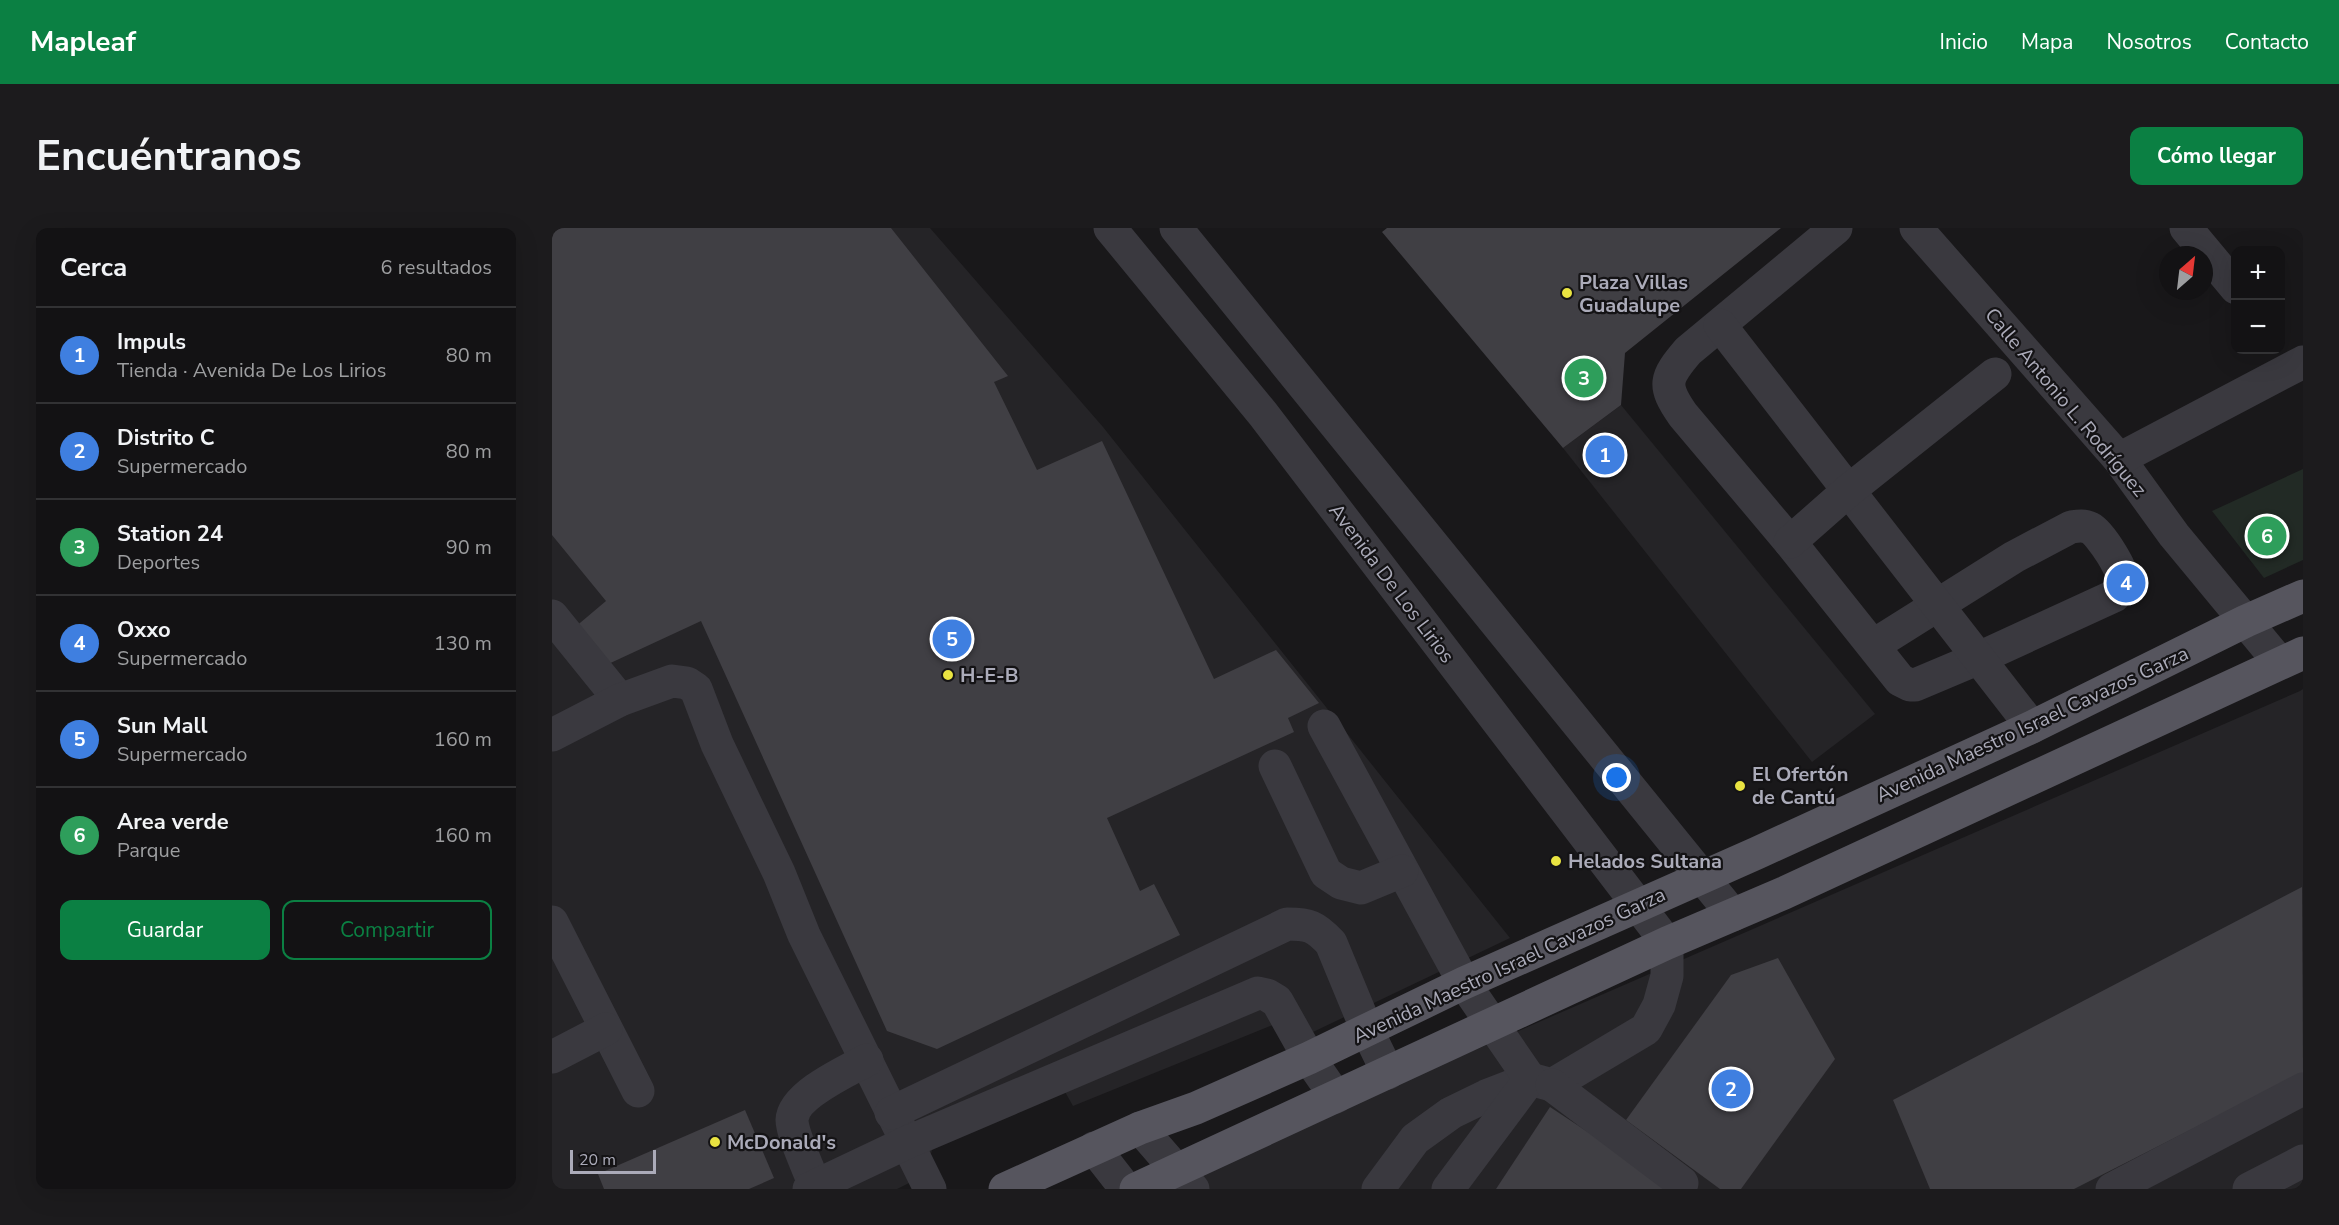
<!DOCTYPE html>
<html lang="es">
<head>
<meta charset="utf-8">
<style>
	:root { --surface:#131214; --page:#1c1b1d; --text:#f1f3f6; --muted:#9d9ea0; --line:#323234; --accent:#0b8043 }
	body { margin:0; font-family:"Nunito Sans",sans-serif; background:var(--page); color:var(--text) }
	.controls { position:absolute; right:18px; top:18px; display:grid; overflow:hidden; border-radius:12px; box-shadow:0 6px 24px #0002 }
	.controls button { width:54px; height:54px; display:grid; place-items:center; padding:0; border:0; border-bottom:2px solid var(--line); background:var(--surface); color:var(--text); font:30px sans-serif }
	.compass { position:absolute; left:1607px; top:18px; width:54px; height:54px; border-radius:50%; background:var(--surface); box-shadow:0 6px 24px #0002; rotate:28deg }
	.scale { position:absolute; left:18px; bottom:15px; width:86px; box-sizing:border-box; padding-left:6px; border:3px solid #ababb9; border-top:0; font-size:16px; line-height:21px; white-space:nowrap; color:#ababb9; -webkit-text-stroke:4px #141315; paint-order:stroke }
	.you { position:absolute; left:1065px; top:550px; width:21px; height:21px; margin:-15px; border:4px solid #fff; border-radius:50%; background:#1a73e8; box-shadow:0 0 0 9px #1a73e833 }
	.badge { display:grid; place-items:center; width:39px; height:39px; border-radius:50%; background:var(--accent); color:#fff; font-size:20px; font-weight:700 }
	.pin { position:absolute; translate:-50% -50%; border:3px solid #fff; box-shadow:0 2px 6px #0006 }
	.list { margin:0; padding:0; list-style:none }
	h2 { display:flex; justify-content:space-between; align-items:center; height:78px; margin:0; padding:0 24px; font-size:26px }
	h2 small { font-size:20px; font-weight:400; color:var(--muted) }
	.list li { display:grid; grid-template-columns:39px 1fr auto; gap:18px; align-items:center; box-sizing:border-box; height:96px; padding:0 24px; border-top:2px solid var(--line) }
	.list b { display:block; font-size:22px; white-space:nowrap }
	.list p { margin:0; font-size:20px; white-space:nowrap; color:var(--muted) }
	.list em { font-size:20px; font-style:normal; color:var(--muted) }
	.actions { display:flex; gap:12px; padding:18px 24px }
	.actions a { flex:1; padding:14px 0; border:2px solid var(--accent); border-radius:12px; text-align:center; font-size:21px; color:var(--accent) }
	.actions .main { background:var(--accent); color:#fff }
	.map { position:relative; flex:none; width:1751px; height:961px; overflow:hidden; border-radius:12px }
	header { display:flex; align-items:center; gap:36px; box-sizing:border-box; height:84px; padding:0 30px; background:var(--accent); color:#fff }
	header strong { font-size:28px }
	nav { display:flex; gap:33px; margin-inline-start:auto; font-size:21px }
	.intro { display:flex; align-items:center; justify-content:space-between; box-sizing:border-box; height:144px; padding:0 36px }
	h1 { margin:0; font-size:42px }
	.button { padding:15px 27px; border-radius:12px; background:var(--accent); color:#fff; font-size:21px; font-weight:700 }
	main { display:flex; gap:36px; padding:0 36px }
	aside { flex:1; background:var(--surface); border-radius:12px; box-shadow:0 6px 24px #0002 }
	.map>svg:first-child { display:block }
	.built { fill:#252427 }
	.green { fill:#222a25 }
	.building { fill:#403f44 }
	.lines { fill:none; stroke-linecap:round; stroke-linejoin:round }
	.minor { stroke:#3a393f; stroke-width:33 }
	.major { stroke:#56555e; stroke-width:33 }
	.poi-dot { fill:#e9e341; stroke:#141315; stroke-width:2 }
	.labels { text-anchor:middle; stroke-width:4.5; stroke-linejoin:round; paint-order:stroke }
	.poi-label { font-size:20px; font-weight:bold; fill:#ababb9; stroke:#141315; text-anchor:start }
	.street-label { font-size:20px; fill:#ababb9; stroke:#141315 }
</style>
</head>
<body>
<header>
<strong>Mapleaf</strong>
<nav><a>Inicio</a><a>Mapa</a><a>Nosotros</a><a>Contacto</a></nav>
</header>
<div class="intro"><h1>Encuéntranos</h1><a class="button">Cómo llegar</a></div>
<main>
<aside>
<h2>Cerca<small>6 resultados</small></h2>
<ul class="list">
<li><span class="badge" style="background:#3f7fe0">1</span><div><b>Impuls</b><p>Tienda · Avenida De Los Lirios</p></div><em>80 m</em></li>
<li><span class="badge" style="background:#3f7fe0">2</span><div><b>Distrito C</b><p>Supermercado</p></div><em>80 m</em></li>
<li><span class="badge" style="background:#2e9e5b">3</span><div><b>Station 24</b><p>Deportes</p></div><em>90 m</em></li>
<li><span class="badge" style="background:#3f7fe0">4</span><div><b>Oxxo</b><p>Supermercado</p></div><em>130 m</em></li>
<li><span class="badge" style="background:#3f7fe0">5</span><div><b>Sun Mall</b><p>Supermercado</p></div><em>160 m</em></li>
<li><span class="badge" style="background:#2e9e5b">6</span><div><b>Area verde</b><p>Parque</p></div><em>160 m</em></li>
</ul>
<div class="actions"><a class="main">Guardar</a><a>Compartir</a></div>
</aside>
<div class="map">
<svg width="1751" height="961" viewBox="0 0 1751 961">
	<rect width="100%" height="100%" fill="#19181a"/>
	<g class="built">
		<polygon points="0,0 378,0 551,199 958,710 761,804 743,788 521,878 512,862 381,919 378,929 383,942 345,961 0,961"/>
		<polygon points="1069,177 1323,486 1260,534 1011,220"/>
		<polygon points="1751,461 1751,961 603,961 1748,463"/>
	</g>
	<polygon class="green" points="1751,241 1751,332 1712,350 1660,283"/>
	<g class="building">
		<polygon points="0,0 339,0 456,148 442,154 485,242 550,213 662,451 724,422 767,475 736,490 742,504 555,590 588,663 602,656 628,707 385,821 335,803 149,393 52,438 22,400 54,373 0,307"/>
		<polygon points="835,0 1229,0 1073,125 1069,177 1011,220 830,4"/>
		<polygon points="1750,659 1751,845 1522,961 1378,961 1341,872"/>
		<polygon points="1226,730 1283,831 1189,961 1168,961 1074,892 1179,747"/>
		<polygon points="998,879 1122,961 944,961"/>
		<polygon points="193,882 222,950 197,961 52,961 46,946"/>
	</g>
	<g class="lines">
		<g class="minor">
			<polyline points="558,0 711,186 1115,715 1115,748 1107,777 1094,801 1000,857 978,851 934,868 899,885 863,911 826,961"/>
			<polyline points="624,0 1181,687"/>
			<path d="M1284 0 1136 123C1113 150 1110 157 1131 187L1238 314 1348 452 1358 457H1363L1427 430 1562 368C1565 365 1569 361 1571 357 1575 346 1548 305 1538 300 1532 297 1526 298 1519 299L1462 329 1322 417"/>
			<polyline points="1364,0 1567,231 1622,307 1728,435"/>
			<polyline points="1634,0 1684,60"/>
			<polyline points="1168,97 1480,499"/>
			<polyline points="1567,231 1751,134"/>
			<polyline points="1238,314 1296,263 1443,146"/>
			<polyline points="0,388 68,472"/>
			<polyline points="772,498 912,755 978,851 896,961"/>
			<polyline points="0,507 68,472 120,453 135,455 144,461 165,516 227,645 252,707 378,961"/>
			<polyline points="723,538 774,645 789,655 809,660 850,643"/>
			<polyline points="0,694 86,863"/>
			<polyline points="0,829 54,801"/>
			<polyline points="1000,857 1130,955"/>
			<path d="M339 885 735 696C757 696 763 698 779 715L815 802 836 845"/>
			<polyline points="588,900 641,961"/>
			<polyline points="542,920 574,961"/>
			<path d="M263 958C258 944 240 906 240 892 241 867 295 843 315 832"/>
			<polyline points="257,961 354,915 706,765 715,767 725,773 757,830 784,869"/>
			<polyline points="1560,961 1751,861"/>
			<polyline points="1697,961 1751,933"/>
		</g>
		<g class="major">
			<polyline points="453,961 588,900 644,880 757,830 912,755 1205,625 1480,499 1694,393 1751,368"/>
			<polyline points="584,961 1115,715 1232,665 1751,425"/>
		</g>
	</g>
	<g class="poi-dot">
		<circle cx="1015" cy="65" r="6"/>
		<circle cx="396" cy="447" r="6"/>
		<circle cx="1188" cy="558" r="6"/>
		<circle cx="1004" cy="633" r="6"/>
		<circle cx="163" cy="914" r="6"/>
	</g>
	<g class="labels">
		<g class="poi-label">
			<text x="1027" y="61">Plaza Villas<tspan x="1027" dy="23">Guadalupe</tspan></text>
			<text x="408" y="454">H-E-B</text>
			<text x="1200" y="553">El Ofertón<tspan x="1200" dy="23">de Cantú</tspan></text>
			<text x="1016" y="640">Helados Sultana</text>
			<text x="175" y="921">McDonald's</text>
		</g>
		<g class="street-label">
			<text transform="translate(1514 174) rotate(50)" y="7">Calle Antonio L. Rodríguez</text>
			<text transform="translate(840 355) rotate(53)" y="7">Avenida De Los Lirios</text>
			<text transform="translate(1480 496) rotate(-25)" y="7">Avenida Maestro Israel Cavazos Garza</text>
			<text transform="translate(957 737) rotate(-25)" y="7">Avenida Maestro Israel Cavazos Garza</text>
		</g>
	</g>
</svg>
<div class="controls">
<button>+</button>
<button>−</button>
</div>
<svg class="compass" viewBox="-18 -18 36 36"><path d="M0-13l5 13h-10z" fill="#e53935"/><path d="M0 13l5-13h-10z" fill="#9d9ea0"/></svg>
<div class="scale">20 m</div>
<div class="you"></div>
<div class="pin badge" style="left:1053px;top:227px;background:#3f7fe0">1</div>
<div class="pin badge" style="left:1179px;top:861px;background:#3f7fe0">2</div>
<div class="pin badge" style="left:1032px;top:150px;background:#2e9e5b">3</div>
<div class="pin badge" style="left:1574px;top:355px;background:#3f7fe0">4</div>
<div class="pin badge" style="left:400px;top:411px;background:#3f7fe0">5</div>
<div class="pin badge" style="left:1715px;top:308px;background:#2e9e5b">6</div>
</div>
</main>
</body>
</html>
